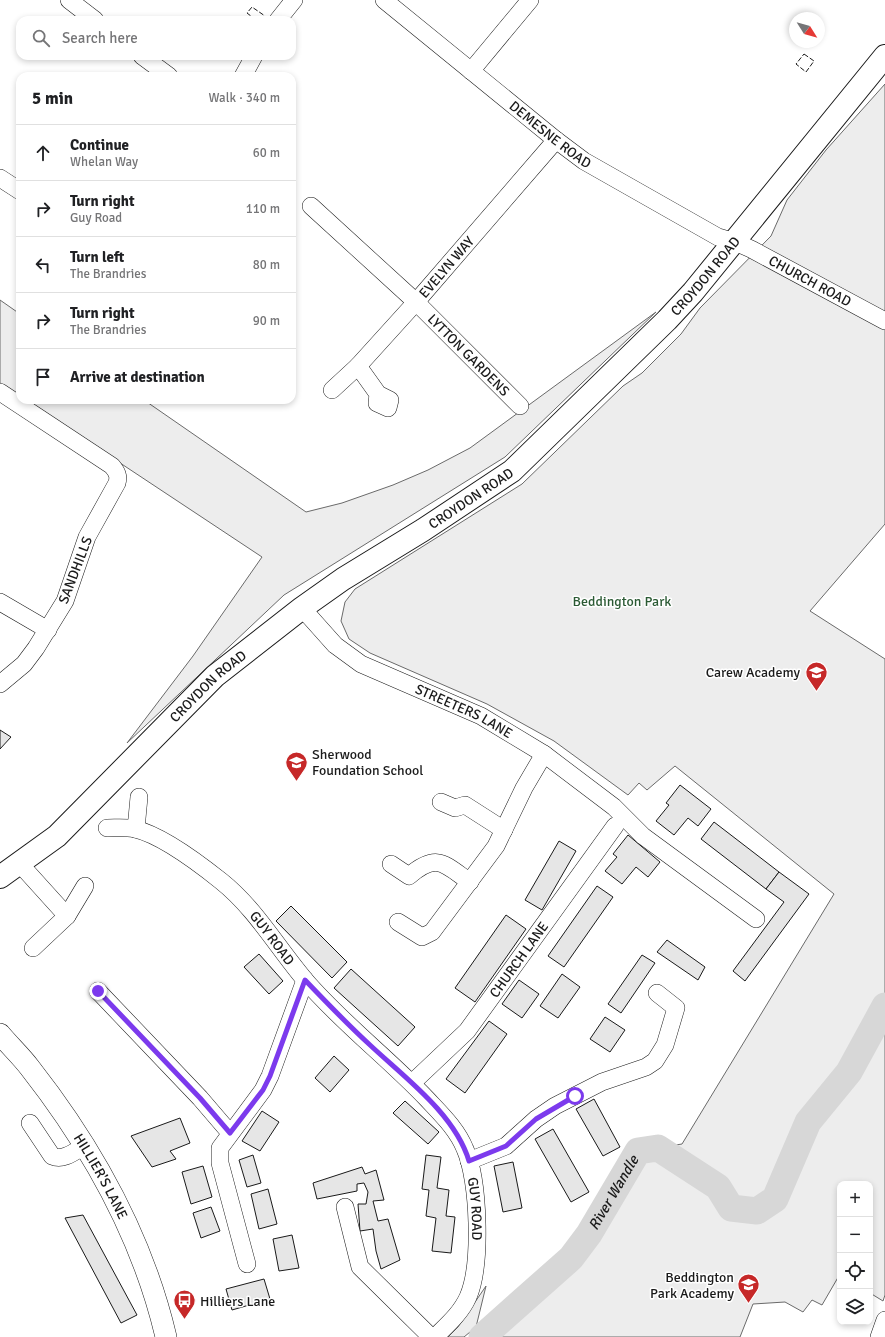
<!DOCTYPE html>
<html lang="en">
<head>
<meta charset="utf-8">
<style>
	:root { --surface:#fff; --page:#f6f6f6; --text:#202124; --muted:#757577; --line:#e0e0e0 }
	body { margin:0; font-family:Signika,sans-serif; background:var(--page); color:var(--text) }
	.controls { position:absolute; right:12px; bottom:12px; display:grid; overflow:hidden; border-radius:8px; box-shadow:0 2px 6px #0003 }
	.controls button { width:36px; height:36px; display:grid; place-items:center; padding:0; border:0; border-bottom:1px solid var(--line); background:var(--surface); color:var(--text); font:20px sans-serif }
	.compass { position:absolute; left:789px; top:12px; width:36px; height:36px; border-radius:50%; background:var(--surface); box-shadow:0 2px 6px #0003; rotate:127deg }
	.stop { position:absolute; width:12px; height:12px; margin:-9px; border:3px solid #7c3aed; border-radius:50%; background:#fff }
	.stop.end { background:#7c3aed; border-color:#fff; box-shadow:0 1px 4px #0008 }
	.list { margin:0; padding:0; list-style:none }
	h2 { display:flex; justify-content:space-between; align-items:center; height:52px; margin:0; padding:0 16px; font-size:17px }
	h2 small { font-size:13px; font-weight:400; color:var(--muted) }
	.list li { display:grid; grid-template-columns:26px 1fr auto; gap:12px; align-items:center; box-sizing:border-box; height:56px; padding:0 16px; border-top:1px solid var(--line) }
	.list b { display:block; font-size:15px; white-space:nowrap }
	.list p { margin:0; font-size:13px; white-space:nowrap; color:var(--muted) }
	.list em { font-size:13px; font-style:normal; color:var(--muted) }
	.icon { flex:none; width:22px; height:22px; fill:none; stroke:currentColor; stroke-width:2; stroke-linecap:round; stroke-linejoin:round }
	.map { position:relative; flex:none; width:885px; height:1337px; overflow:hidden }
	.search { position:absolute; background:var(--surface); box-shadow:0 2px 6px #0003; left:16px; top:16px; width:280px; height:44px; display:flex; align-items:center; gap:10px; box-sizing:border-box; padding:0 14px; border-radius:12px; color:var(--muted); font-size:15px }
	.panel { position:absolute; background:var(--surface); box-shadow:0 2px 6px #0003; left:16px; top:72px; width:280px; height:332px; border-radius:12px }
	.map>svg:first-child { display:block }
	.built { fill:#ededed; stroke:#6a6a6a }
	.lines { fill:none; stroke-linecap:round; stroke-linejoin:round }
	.river { stroke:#d7d7d7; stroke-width:27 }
	.building { fill:#e6e6e6; stroke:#1a1a1a }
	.minor-casing { stroke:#1a1a1a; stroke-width:18 }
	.major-casing { stroke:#1a1a1a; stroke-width:22 }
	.highway-casing { stroke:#1a1a1a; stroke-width:24 }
	.minor { stroke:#fff; stroke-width:17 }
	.major { stroke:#fff; stroke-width:21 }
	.highway { stroke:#fff; stroke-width:22 }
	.fence { stroke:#1a1a1a; stroke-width:1; stroke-dasharray:5 2; stroke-linecap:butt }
	.route { stroke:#7c3aed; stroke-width:5 }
	.labels { text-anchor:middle; stroke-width:3; stroke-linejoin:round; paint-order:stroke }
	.street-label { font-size:14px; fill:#1a1a1a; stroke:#fff }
	.park-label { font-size:14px; fill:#2b5a34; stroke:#fff }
	.poi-label { font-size:14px; fill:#1a1a1a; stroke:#fff; text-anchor:end }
	.water-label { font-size:15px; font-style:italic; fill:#1a1a1a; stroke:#fff }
</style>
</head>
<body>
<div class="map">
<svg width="885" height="1337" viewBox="0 0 885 1337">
	<rect width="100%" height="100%" fill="#fff"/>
	<g class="built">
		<polygon points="885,84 885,524 810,611 885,659 885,1295 883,1301 870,1293 870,1184 840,1184 840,1274 822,1305 812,1300 803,1312 785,1302 753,1304 740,1337 482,1337 571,1258 589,1234 638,1151 682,1144 834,894 675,766 647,790 639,783 628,795 554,741 487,704 370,653 349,639 341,621 345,602 355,589 522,484 623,386 642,373 681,334 700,308 771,236 787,200 826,150"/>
		<polygon points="0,300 20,314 20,397 0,383"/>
		<polygon points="656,312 505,457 284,595 127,743 193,656 262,557 25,400 144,400 306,512 342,503 393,485 428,470 470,448"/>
		<polygon points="486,1286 476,1327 464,1337 448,1337 458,1327"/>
	</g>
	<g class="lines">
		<path class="river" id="s1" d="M482 1337 571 1258 589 1234 638 1151 658 1148 718 1187 731 1208 757 1211 775 1199 808 1122 849 1072 885 1006"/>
	</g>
	<g class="building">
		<polygon points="0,730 11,737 0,749"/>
		<polygon points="680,785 711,809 698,826 688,818 674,835 656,821 669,805 666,803"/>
		<polygon points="714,822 779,872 766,889 701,839"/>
		<polygon points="628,835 660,862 648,877 636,867 622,884 605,871 617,857 613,854"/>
		<polygon points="559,841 576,851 542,910 525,900"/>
		<polygon points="779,872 809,894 745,981 733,971 784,902 766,889"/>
		<polygon points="597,886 613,897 564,967 548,956"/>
		<polygon points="291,906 347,962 332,978 276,921"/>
		<polygon points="506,915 526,929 475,1002 455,988"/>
		<polygon points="667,940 705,967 698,980 657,952"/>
		<polygon points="259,954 283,981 269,994 244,967"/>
		<polygon points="642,955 655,963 621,1013 608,1004"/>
		<polygon points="351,969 415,1027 398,1046 334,988"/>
		<polygon points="562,974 580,987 558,1018 540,1006"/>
		<polygon points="519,980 539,994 522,1018 502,1004"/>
		<polygon points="605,1017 625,1030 610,1052 590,1039"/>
		<polygon points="489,1021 507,1034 465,1093 446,1079"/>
		<polygon points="334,1056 349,1070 330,1092 315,1078"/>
		<polygon points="594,1099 620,1147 603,1156 576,1109"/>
		<polygon points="405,1101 439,1132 428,1144 393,1113"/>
		<polygon points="262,1111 279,1122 260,1151 242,1141"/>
		<polygon points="180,1118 190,1143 170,1151 176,1159 152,1167 131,1136"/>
		<polygon points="553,1129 589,1192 571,1202 535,1139"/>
		<polygon points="253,1155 261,1183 247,1187 239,1160"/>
		<polygon points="426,1155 441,1157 437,1188 449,1190 446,1216 455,1217 451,1253 432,1251 436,1218 426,1216 429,1190 422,1189"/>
		<polygon points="513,1162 522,1208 503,1212 494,1166"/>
		<polygon points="203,1166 212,1197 191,1204 182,1172"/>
		<polygon points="362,1167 365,1174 376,1170 384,1200 373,1201 378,1221 388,1219 400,1260 381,1269 376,1251 373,1229 360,1231 358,1204 366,1204 368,1192 364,1183 357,1184 357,1191 317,1199 313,1183"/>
		<polygon points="268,1189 277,1224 259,1229 251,1194"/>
		<polygon points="211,1207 220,1231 201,1238 193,1213"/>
		<polygon points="83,1215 137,1315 121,1323 65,1218"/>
		<polygon points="292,1235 299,1268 279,1271 273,1239"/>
		<polygon points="264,1279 270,1299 232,1310 226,1289"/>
	</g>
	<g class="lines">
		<defs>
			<g id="minor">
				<polyline points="69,0 95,20"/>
				<path id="s2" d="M384 0 556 140 584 161 718 237 735 242 751 249 885 321"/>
				<polyline points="278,20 294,0"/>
				<polyline points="142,56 169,76"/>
				<polyline points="471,71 530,0"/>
				<polyline points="243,76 254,56"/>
				<polyline points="0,178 20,191"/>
				<path id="s3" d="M311 206 416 302 520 406"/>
				<polyline points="358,366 378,394 390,400 388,408 377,403 378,394"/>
				<path id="s4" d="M332 390 358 366 416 302 556 140"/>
				<path d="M0 392 112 466C117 472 119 476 117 483L87 537 65 601 36 648 24 664 0 684"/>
				<polyline points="0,602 48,630"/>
				<path id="s5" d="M302 608 335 645 361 664 481 716 544 754 614 807 643 836 756 919"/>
				<polyline points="441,802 455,808 465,805 504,830"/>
				<path id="s6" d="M107 828C117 828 126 827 135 829 161 835 201 865 221 881 255 908 277 947 305 980 342 1023 388 1058 427 1099 441 1114 457 1129 465 1149 479 1180 482 1265 468 1297 461 1313 447 1325 435 1337"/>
				<polyline points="136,829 139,797"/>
				<polyline points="20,864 67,916"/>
				<path d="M391 864 409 876C437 852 444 864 470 882"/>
				<polyline points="398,922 422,937 432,932 496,846 524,788 544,754"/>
				<polyline points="33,948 67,916 85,886"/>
				<polyline points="98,991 200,1098 230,1133"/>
				<path id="s7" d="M412 1083 467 1031 615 826"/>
				<path d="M30 1123 52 1156C63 1161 74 1152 84 1146"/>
				<polyline points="469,1161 506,1146 536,1119 555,1106 602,1082 646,1067 655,1061 665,1045 676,1008 657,993"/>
				<polyline points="345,1207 360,1267 431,1337"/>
				<polyline points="247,1264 220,1163 220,1148 263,1090 270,1076 305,980"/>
				<polyline points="879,1337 885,1320"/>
			</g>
			<g id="major">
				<path id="s8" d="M0 1034C10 1046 21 1056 30 1068 92 1147 143 1239 166 1337"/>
			</g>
			<g id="highway">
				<path id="s9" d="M0 877 57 836 215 676 302 608 343 579 423 530 512 471 667 320 693 292 885 56"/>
			</g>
		</defs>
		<use href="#minor" class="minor-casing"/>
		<use href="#major" class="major-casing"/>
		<use href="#highway" class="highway-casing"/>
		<use href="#minor" class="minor"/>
		<use href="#major" class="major"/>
		<use href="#highway" class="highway"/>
		<g class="fence">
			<polyline points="256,20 247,13 252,7 265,16 262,20"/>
			<polygon points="804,54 814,61 806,72 796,64"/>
		</g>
	</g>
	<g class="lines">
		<path class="route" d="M98 991 200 1098 230 1133 263 1090 270 1076 305 980C326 1002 347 1024 370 1045 404 1077 455 1114 469 1161L506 1146 536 1119 575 1096"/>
	</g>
	<defs>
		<symbol id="school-pin" viewBox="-11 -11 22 30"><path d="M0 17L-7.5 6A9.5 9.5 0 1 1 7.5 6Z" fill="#c62828" stroke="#fff"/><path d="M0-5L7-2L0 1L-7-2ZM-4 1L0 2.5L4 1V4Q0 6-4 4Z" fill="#fff"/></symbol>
		<symbol id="bus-pin" viewBox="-11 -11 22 30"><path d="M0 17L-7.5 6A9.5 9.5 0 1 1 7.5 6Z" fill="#c62828" stroke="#fff"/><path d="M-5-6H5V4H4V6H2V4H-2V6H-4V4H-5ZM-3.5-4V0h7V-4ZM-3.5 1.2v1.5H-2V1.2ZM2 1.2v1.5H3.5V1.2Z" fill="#fff"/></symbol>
	</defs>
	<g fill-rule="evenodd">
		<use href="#school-pin" x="804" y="660" width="25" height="34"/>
		<use href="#school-pin" x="284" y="750" width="25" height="34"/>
		<use href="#school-pin" x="736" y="1272" width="25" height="34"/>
		<use href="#bus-pin" x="172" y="1288" width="25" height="34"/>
	</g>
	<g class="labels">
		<g class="street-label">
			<text dy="5" stroke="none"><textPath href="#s2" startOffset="214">DEMESNE ROAD</textPath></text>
			<text dy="5" stroke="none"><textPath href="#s4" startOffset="168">EVELYN WAY</textPath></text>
			<text dy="5" stroke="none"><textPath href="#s9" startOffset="931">CROYDON ROAD</textPath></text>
			<text dy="5" stroke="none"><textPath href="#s2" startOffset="513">CHURCH ROAD</textPath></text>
			<text dy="5" stroke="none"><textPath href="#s3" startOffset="217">LYTTON GARDENS</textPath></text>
			<text dy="5" stroke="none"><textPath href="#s9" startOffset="607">CROYDON ROAD</textPath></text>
			<text transform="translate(75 570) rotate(-69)" y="5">SANDHILLS</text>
			<text dy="5" stroke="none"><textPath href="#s9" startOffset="283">CROYDON ROAD</textPath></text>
			<text dy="5" stroke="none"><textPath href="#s5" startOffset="195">STREETERS LANE</textPath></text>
			<text dy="5" stroke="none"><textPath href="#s6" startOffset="206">GUY ROAD</textPath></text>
			<text dy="5" stroke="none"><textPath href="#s7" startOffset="164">CHURCH LANE</textPath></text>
			<text dy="5" stroke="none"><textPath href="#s8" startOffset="175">HILLIER'S LANE</textPath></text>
			<text dy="5" stroke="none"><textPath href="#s6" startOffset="554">GUY ROAD</textPath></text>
		</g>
		<g class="park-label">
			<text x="622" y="606">Beddington Park</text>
		</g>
		<g class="poi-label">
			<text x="800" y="677">Carew Academy</text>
			<text x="312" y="759" text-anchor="start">Sherwood<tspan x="312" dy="16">Foundation School</tspan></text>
			<text x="734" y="1282">Beddington<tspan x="734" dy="16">Park Academy</tspan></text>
			<text x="200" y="1306" text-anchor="start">Hilliers Lane</text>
		</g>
		<g class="water-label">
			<text dy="5" stroke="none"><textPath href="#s1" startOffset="197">River Wandle</textPath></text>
		</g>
	</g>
</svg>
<div class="controls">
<button>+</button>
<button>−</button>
<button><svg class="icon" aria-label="locate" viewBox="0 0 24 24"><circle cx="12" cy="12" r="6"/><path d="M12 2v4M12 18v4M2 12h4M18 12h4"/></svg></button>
<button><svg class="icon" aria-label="layers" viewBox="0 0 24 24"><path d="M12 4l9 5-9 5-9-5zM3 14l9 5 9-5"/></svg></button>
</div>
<svg class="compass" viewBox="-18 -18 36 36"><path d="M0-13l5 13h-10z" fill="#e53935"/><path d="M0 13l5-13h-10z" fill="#757577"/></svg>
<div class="stop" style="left:575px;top:1096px"></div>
<div class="stop end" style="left:98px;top:991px"></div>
<div class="search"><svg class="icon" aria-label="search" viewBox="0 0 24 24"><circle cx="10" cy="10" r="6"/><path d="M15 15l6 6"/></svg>Search here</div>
<section class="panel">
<h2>5 min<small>Walk · 340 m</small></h2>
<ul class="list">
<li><svg class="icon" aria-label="ahead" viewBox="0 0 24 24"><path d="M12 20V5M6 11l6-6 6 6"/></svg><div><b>Continue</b><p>Whelan Way</p></div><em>60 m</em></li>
<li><svg class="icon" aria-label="right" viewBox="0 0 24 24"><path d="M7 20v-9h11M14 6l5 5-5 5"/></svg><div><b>Turn right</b><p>Guy Road</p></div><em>110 m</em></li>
<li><svg class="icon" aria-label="left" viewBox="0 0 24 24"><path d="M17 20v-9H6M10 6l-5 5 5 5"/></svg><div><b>Turn left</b><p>The Brandries</p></div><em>80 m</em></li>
<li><svg class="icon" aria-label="right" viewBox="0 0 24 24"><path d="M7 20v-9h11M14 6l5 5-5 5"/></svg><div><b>Turn right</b><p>The Brandries</p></div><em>90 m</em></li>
<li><svg class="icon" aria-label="arrive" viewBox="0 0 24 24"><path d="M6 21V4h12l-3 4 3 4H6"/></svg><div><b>Arrive at destination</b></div></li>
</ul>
</section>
</div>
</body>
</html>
